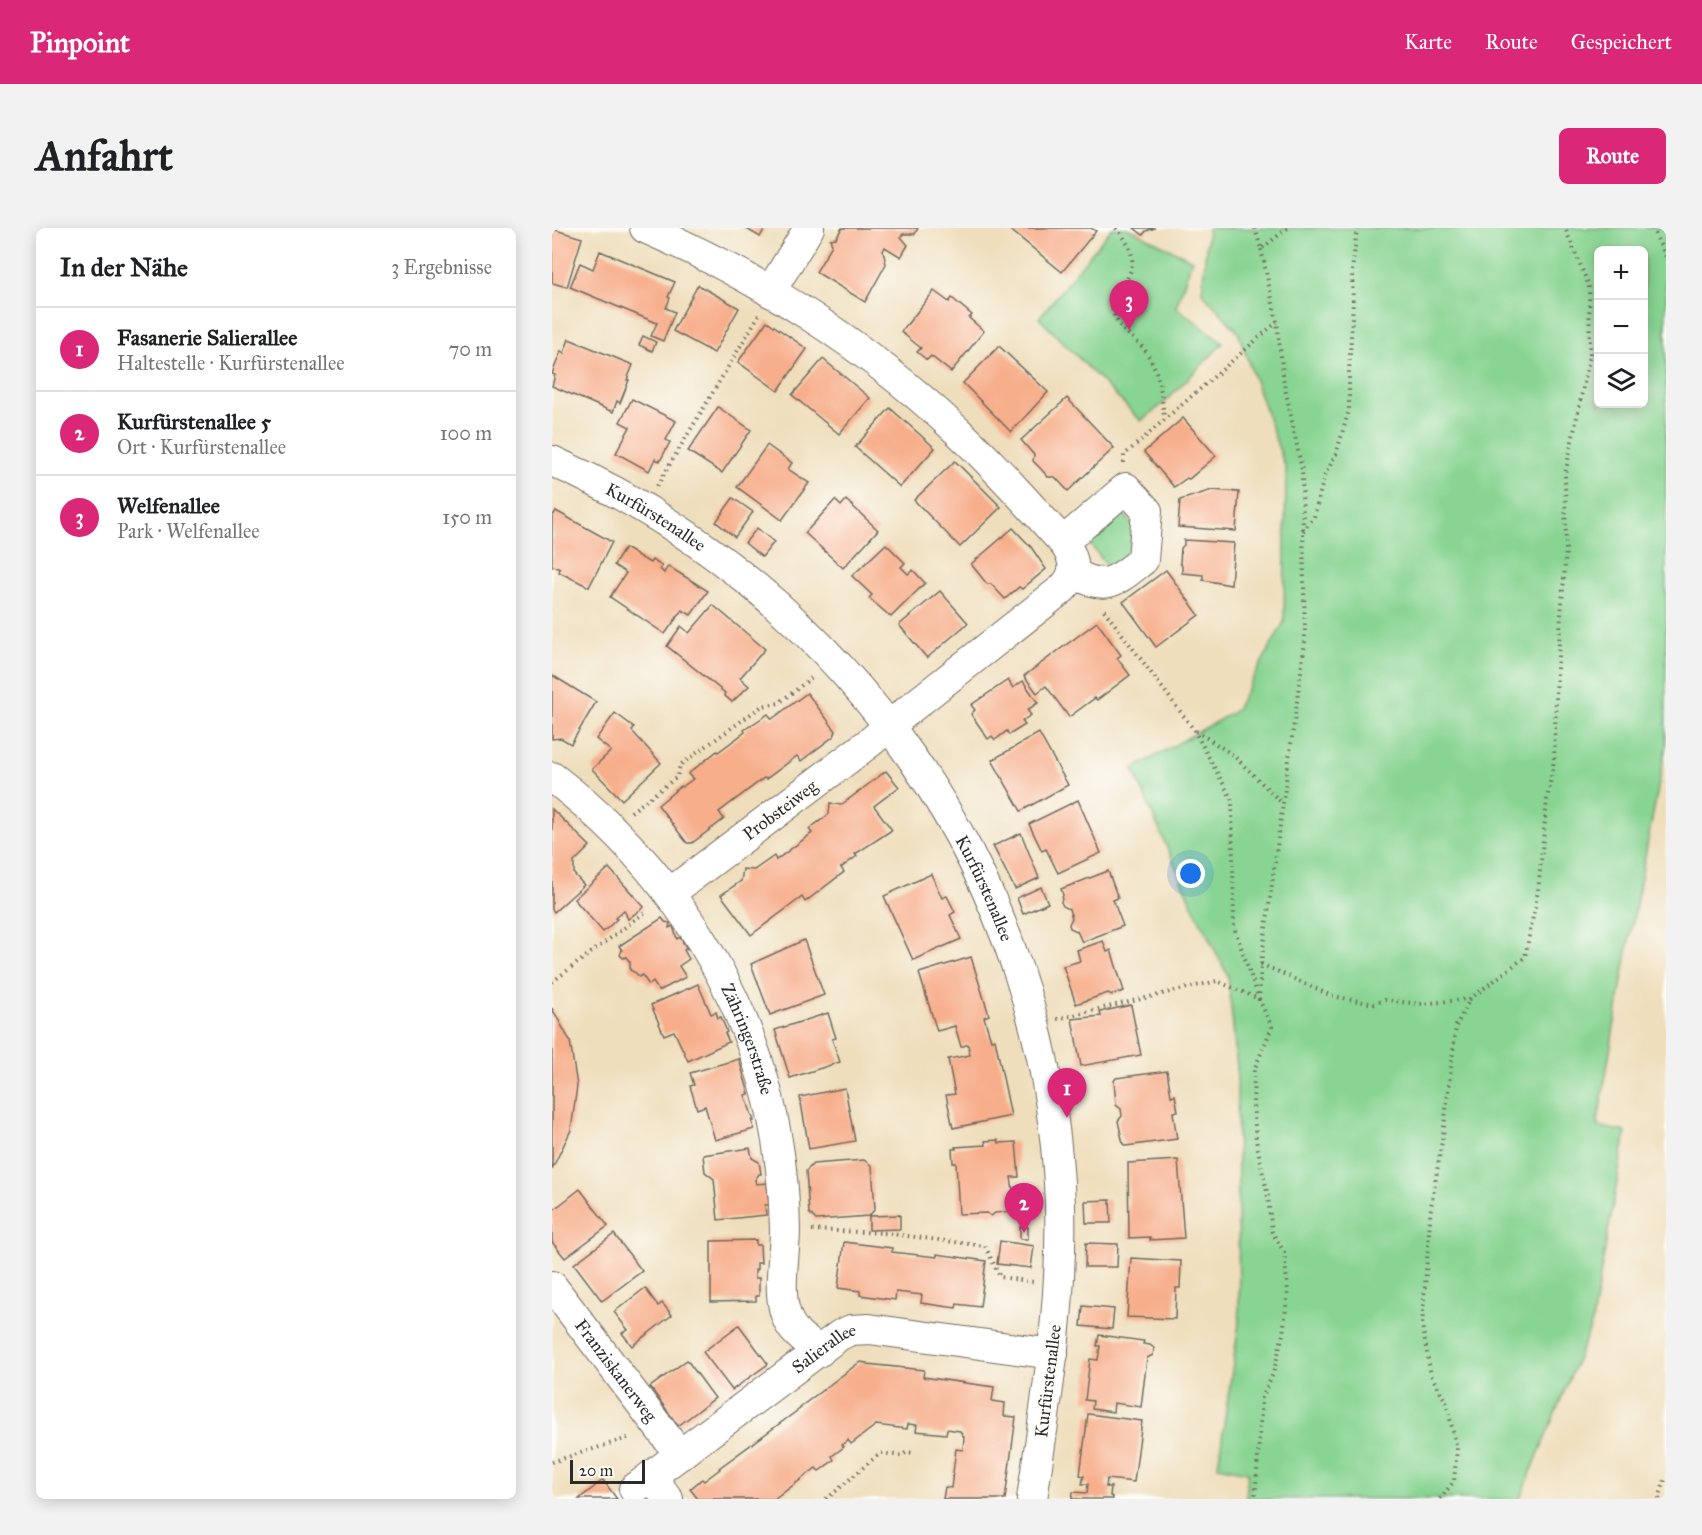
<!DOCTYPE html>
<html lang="de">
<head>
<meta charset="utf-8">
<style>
	:root { --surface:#fff; --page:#f2f2f2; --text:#202124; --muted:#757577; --line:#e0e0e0; --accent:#db2777 }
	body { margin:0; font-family:"IM FELL Great Primer",serif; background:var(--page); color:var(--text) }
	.controls { position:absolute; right:18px; top:18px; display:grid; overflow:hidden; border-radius:9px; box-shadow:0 3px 15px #0003 }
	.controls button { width:54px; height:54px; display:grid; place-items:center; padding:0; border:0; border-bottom:2px solid var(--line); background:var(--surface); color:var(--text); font:30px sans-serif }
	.scale { position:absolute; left:18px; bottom:15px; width:75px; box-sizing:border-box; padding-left:6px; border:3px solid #2b2b2b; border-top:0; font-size:16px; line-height:21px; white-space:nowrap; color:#2b2b2b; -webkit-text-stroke:4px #fdfcf7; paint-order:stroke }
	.you { position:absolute; left:639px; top:646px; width:21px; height:21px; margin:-15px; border:4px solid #fff; border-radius:50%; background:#1a73e8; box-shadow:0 0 0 9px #1a73e833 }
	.badge { display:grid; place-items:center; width:39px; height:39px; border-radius:50%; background:var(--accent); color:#fff; font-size:20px; font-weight:700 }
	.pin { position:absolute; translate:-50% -50px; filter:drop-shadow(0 2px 3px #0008) }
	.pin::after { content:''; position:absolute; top:32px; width:21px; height:18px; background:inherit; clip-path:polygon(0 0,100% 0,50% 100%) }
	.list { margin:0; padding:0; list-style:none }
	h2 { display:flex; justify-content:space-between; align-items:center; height:78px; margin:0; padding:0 24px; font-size:26px }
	h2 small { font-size:20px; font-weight:400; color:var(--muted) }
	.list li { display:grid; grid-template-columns:39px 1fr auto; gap:18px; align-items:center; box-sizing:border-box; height:84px; padding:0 24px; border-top:2px solid var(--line) }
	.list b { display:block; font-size:22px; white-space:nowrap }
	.list p { margin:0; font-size:20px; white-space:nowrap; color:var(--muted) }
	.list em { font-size:20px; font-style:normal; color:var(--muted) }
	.icon { flex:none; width:33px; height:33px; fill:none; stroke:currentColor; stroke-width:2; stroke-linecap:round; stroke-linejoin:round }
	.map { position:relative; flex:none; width:1114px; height:1271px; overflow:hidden; border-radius:9px }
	header { display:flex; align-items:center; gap:36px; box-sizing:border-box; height:84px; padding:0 30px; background:var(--accent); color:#fff }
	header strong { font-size:28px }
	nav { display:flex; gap:33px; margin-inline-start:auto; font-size:21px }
	.intro { display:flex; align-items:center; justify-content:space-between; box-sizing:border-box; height:144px; padding:0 36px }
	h1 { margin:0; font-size:42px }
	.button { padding:15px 27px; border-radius:9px; background:var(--accent); color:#fff; font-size:21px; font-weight:700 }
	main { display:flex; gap:36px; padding:0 36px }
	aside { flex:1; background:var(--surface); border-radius:9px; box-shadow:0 3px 15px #0003 }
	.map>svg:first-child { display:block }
	.green { fill:#88d492; stroke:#5a805e; stroke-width:1.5; fill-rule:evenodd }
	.building { fill:#f7ae8b }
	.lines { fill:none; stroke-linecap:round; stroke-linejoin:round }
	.minor-casing { stroke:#706a5e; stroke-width:32 }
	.path { stroke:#706a5e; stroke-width:4; stroke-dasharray:1.5 4.5; stroke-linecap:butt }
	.minor { stroke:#fff; stroke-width:30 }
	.labels { text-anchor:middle; stroke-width:4.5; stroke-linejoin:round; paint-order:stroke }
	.street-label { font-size:18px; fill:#2b2b2b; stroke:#fdfcf7 }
</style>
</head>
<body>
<header>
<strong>Pinpoint</strong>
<nav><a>Karte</a><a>Route</a><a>Gespeichert</a></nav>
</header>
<div class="intro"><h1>Anfahrt</h1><a class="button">Route</a></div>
<main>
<aside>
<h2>In der Nähe<small>3 Ergebnisse</small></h2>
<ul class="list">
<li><span class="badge">1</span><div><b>Fasanerie Salierallee</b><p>Haltestelle · Kurfürstenallee</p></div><em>70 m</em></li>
<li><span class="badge">2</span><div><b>Kurfürstenallee 5</b><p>Ort · Kurfürstenallee</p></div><em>100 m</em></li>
<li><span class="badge">3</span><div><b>Welfenallee</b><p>Park · Welfenallee</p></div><em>150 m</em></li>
</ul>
</aside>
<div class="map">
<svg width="1114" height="1271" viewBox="0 0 1114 1271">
	<rect width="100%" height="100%" fill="#fdfcf7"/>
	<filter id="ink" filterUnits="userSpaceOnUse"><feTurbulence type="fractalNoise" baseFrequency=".0167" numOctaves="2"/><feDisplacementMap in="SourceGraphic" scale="12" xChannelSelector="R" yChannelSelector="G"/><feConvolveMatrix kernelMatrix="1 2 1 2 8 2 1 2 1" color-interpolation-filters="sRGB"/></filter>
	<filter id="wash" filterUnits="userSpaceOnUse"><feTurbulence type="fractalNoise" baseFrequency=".008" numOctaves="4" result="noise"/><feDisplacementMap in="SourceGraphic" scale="24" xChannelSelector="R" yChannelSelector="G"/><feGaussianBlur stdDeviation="1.35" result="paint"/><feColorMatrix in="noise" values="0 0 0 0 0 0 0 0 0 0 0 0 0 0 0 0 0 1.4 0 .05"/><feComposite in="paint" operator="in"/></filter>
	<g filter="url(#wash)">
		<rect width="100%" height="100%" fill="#efdebc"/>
		<g class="green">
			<polygon points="560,0 576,0 640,32 624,79 671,115 611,176 589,193 487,90"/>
			<path d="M656 0H1114V518L1076 718 1045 898 1074 904 1039 1098 968 1271H694L696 1244 666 1238 687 1095 685 839 676 748 640 677 581 541 683 483 732 394 734 241 686 104 650 64ZM1046 22H1092V176H1046Z"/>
			<polygon points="569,283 582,298 581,326 559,343 535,312"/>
		</g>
		<g id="blocks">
			<g class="building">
				<polygon points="193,0 213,0 208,9"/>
				<polygon points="290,0 366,0 363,6 351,6 349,9 356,17 349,29 333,19 331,23 334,36 313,74 264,44 280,17 278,11 284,10"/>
				<polygon points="456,0 539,0 544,3 510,44"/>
				<polygon points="582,0 603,0 594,3 591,7"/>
				<polygon points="0,1 30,10 15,59 0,55"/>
				<polygon points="48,23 123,54 116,69 118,70 114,80 123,84 111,113 99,108 105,95 18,59 28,35 41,41"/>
				<polygon points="146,57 187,80 162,125 121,103"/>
				<polygon points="382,63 397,74 400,70 420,87 417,90 432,103 399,144 379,128 375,132 365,124 369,120 349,104"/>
				<polygon points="215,93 255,121 226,163 186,134"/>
				<polygon points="91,108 104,114 100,123 87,117"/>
				<polygon points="17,111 81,137 75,152 77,152 68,175 65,173 61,184 0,158 3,147 0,146 9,123 12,125"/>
				<polygon points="447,118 496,164 459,204 411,155"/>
				<polygon points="271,131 318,170 287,206 240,167"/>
				<polygon points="515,170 562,220 516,263 503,249 496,249 489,241 481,233 482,227 469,212"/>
				<polygon points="80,171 124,193 114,212 118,214 108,233 103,231 97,243 64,225 78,199 68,194"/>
				<polygon points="166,179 199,202 170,245 136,223"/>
				<polygon points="338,180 383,220 348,259 303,219"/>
				<polygon points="631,190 664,228 637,251 635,250 622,259 592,224"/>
				<polygon points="215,217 240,235 236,241 257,255 230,292 185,259"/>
				<polygon points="403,233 449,279 408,319 362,272"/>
				<polygon points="660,262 687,264 684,303 626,299 628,272"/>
				<polygon points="181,270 201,284 183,309 164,294"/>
				<polygon points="283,272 289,278 294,272 326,302 291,340 253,305"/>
				<polygon points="4,283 60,314 37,359 7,344 8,341 2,338 0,339 0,289"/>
				<polygon points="205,300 222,314 210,329 193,315"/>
				<polygon points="461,300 479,319 494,341 470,361 467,359 453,371 439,356 435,356 419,336"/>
				<polygon points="632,312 682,315 679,357 651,352 651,347 630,345 630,338 628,335 629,320 632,317"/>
				<polygon points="334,316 353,335 349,339 356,346 361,342 373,355 339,389 317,370 320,367 300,348"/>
				<polygon points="73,320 98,335 100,332 110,338 108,341 112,345 116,338 156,363 139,387 130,382 113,406 58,369 74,345 62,337"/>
				<polygon points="614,342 647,387 604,419 571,374"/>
				<polygon points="388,363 416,395 375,430 347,397"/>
				<polygon points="161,377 213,421 188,450 197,458 180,474 172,467 173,465 115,418 129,398 137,405"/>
				<polygon points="545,394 569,427 565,430 578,447 545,472 543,470 517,489 494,458 485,465 472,448"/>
				<polygon points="0,447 44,474 19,516 9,510 0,511"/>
				<polygon points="456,452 461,460 471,453 486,475 475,482 479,487 470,493 473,497 457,507 455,503 443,512 440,508 436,511 419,486 423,482 419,477"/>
				<polygon points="255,465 284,503 282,508 249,533 245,528 214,551 212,550 167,584 172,591 140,615 135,615 106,577 129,558 130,559 141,551 136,546 165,523 166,524 193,504 192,502 216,486 220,491"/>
				<polygon points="63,485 82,499 80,503 109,535 70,572 40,541 59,523 44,511"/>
				<polygon points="487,505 516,557 469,583 440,532"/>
				<polygon points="334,543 347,559 322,578 340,602 303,626 305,628 289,640 292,644 253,674 250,669 199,707 169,667 189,653 191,641 202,642 222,628 224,632 260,605 257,601 277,586 278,575 289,577"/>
				<polygon points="526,572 549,625 506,645 494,621 490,623 477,596"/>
				<polygon points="0,581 38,618 22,634 22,646 32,657 2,684 0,681"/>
				<polygon points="469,605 487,650 463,661 441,618"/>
				<polygon points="57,640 92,679 76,691 72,682 63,690 65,691 51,704 22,671"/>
				<polygon points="556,643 566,670 561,672 571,698 530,714 525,703 518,700 517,696 520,690 517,681 511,678 509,674 511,667 509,661"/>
				<polygon points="379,646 390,670 395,668 403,684 398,687 409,711 361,732 332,668"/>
				<polygon points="489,659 496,675 471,686 465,670"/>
				<polygon points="110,690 113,694 118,695 117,700 121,698 125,711 128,709 135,721 132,722 137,731 127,738 134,749 107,763 101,754 97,757 90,747 87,749 84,745 78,742 78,734 74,729 71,730 68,727 70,722 67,718"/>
				<polygon points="252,712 272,767 218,787 199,736"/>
				<polygon points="551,713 555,724 559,722 572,763 560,767 556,765 524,776 511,738 528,733 525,722"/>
				<polygon points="419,729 437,787 432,789 439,812 443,811 459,888 401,900 394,867 403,866 396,831 418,827 416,816 409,819 403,798 385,803 367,745"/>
				<polygon points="146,756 159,786 164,784 166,790 169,789 175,804 173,805 177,814 136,833 122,803 112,807 99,777"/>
				<polygon points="579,777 589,827 529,838 520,791 549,788 548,784"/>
				<polygon points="0,780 18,813 25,858 19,902 0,941"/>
				<polygon points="276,785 284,810 280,811 288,834 238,850 223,802"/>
				<polygon points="187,831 197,866 193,867 202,893 200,893 202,901 163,912 153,878 145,881 138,858 142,857 138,845"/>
				<polygon points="615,843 619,868 623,867 626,883 621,884 625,911 574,918 571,916 566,893 570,888 569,881 564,877 562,853 564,850"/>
				<polygon points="293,860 303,913 257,921 248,869"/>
				<polygon points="446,912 447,915 464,914 467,949 459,949 464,983 443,985 439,988 435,985 407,986 404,935 401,935 400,921 404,921 403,919 434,917 433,913"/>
				<polygon points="198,920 200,930 207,934 209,946 207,946 203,952 204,956 215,955 217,977 213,977 214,987 166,992 162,951 153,944 151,927"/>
				<polygon points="312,932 320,938 323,981 317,988 264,992 257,985 254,943 261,936"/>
				<polygon points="626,932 632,1010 598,1012 598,1009 577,1010 576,935"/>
				<polygon points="28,961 56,998 13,1030 0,1014 0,983"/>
				<polygon points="558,972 559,995 534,995 533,973"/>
				<polygon points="348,987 348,1001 317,1002 317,988"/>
				<rect x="468" y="999" width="8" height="12"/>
				<polygon points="62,1006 90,1043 50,1073 22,1036"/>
				<polygon points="204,1012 204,1017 208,1017 209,1035 205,1035 205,1042 203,1042 203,1050 207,1050 207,1068 204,1068 204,1073 159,1074 159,1013"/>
				<polygon points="448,1013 482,1018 479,1040 445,1036"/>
				<polygon points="292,1014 340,1020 340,1024 385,1029 385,1026 434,1033 428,1079 405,1076 404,1080 369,1075 370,1067 344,1064 343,1072 308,1067 308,1063 286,1060"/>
				<polygon points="534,1015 566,1016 565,1039 533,1039"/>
				<polygon points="579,1030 629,1033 628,1060 624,1060 623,1091 575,1089"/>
				<polygon points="93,1060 106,1078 110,1075 120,1087 80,1118 70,1105 76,1102 62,1084"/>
				<polygon points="531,1078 562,1081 560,1101 529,1098"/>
				<polygon points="187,1097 216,1136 180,1162 151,1124"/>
				<polygon points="547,1107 592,1113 591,1116 598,1117 602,1120 601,1127 595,1130 589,1179 562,1175 561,1184 540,1181 541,1173 533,1172 538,1131 546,1132 548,1118 545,1118"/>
				<polygon points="135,1132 163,1170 126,1198 98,1159"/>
				<polygon points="308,1134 315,1135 315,1136 372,1142 371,1149 442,1159 440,1173 453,1175 452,1188 464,1189 453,1271 391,1271 393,1259 399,1260 404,1221 411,1222 412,1209 408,1203 395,1201 394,1206 364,1203 365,1197 356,1196 355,1201 324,1197 299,1216 296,1212 290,1217 292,1219 280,1228 282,1232 267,1243 264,1240 223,1271 146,1271 138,1261 150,1251 152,1253 168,1241 167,1240 249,1180 248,1179"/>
				<polygon points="536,1186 590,1193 582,1254 555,1251 554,1259 559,1259 558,1268 561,1269 561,1271 520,1271 521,1264 535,1265 536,1256 530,1256 532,1248 528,1247"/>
				<polygon points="51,1252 65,1271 27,1271"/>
			</g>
		</g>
	</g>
	<g filter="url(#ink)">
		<use href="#blocks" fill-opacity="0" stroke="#706a5e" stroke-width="1.5"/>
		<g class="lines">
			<defs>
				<g id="minor">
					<path d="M93 0C205 48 312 116 401 199 441 235 475 275 511 314 524 331 526 346 510 361L359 480 317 515 118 665"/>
					<polyline points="218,64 257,0"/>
					<path id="s1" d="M0 233C297 364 498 652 508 978 511 1077 494 1174 480 1271"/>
					<path d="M511 314 574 260 595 283 591 332C564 353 555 364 521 345"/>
					<path id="s2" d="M0 549C95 621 167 718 205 831 223 886 232 944 233 1001 233 1027 225 1063 234 1087 239 1104 254 1113 268 1123"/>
					<path id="s3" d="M0 1058 128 1227"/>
					<polyline points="99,1248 116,1271"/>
					<path id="s4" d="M82 1261 288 1107 299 1102 317 1101 501 1126"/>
				</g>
			</defs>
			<use href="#minor" class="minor-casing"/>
			<g class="path">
				<path d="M564 0C594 34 576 46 560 79 566 108 584 106 596 127 608 146 610 168 612 190"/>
				<polyline points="703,0 709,21 736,0"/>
				<polyline points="1100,0 1114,29"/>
				<polyline points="572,235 572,227 725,94"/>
				<polyline points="105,258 207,87"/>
				<polyline points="751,303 762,289 772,249 784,226 797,182 797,143 801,74 800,44 805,0"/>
				<polyline points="552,382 642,502 680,572 682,699 707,771 709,736 753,414 750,242 732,155 725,94 709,21"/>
				<polyline points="644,503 681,527 730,575"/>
				<polyline points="79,584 125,549 128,537 210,478 227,475 259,450"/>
				<polyline points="709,736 780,768 822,776 833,772 868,776 918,771"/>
				<polyline points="0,754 96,682"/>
				<polyline points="505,791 665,753 707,771 720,799 702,842 701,876 704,912 716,969 720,1004 732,1024 736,1063 731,1106 721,1146 710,1170 703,1271"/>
				<polyline points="260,1002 332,1005 433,1018 448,1049 482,1054"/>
				<polyline points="0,1234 79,1209"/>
				<path d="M274 1271C294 1256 309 1240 329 1225L349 1228 355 1224 361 1225"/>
				<polyline points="888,1271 902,1253 905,1220 894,1174 879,1147 870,1097 879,979 891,907 904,798 918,771 973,729 986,663 995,572 1002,532 1005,441 1014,322 1013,247 1038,126 1037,58 1013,0"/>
				<polyline points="1107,1271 1114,1248"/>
			</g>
			<use href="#minor" class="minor"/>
		</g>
	</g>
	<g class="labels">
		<g class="street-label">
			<text dy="6" stroke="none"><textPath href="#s1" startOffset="118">Kurfürstenallee</textPath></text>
			<text transform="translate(228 582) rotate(-37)" y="6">Probsteiweg</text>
			<text dy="6" stroke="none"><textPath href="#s1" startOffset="622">Kurfürstenallee</textPath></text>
			<text dy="6" stroke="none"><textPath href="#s2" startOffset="332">Zähringerstraße</textPath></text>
			<text dy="6" stroke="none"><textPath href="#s4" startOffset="237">Salierallee</textPath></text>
			<text dy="6" stroke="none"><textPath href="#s3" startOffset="106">Franziskanerweg</textPath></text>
			<text transform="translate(496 1153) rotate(-83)" y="6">Kurfürstenallee</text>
		</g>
	</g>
</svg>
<div class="controls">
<button>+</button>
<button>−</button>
<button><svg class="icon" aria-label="layers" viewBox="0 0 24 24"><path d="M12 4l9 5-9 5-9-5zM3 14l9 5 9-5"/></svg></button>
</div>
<div class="scale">20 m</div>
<div class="you"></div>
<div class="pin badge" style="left:515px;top:890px">1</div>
<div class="pin badge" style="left:472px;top:1005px">2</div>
<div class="pin badge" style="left:577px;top:102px">3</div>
</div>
</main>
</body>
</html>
